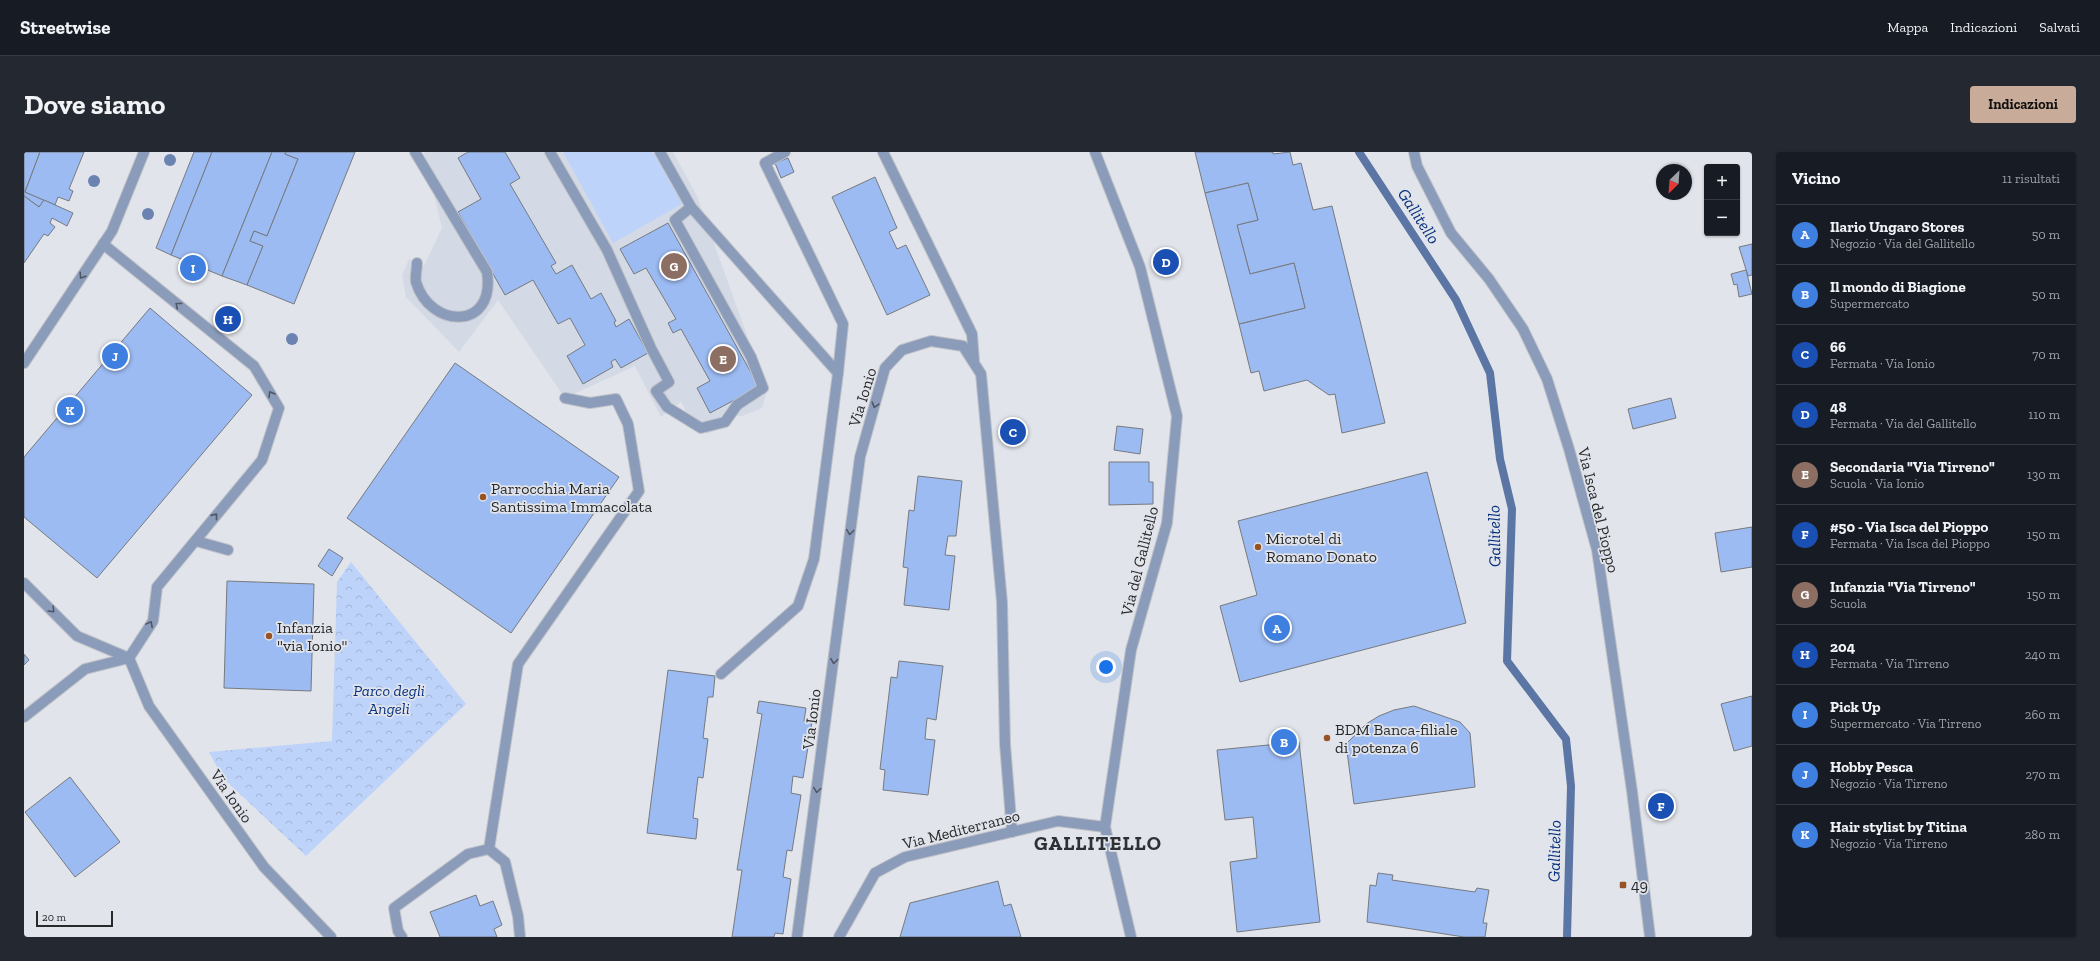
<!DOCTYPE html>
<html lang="it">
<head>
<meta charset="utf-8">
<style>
	:root { --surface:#171b24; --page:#242831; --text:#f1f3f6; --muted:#9ea1a6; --line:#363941; --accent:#c8ab98 }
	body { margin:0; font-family:"Zilla Slab",serif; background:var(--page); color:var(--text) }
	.controls { position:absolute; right:12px; top:12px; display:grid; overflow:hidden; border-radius:4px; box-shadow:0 1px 3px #0004 }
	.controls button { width:36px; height:36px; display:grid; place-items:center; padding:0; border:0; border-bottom:1px solid var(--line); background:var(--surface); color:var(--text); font:20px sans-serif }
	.compass { position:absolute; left:1632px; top:12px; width:36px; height:36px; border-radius:50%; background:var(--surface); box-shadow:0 1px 3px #0004; rotate:205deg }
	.scale { position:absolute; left:12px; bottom:10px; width:77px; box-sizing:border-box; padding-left:4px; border:2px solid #28292b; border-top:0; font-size:11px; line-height:14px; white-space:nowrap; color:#28292b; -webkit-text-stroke:3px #e1e4ea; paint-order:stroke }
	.you { position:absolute; left:1082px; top:515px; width:14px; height:14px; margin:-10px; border:3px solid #fff; border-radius:50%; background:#1a73e8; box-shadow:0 0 0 6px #1a73e833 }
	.badge { display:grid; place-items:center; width:26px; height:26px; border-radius:50%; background:var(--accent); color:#fff; font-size:13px; font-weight:700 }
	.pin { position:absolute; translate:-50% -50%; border:2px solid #fff; box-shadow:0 1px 4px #0006 }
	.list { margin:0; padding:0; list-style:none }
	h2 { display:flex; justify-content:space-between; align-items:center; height:52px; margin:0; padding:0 16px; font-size:17px }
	h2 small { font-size:13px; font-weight:400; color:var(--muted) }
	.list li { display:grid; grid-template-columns:26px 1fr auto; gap:12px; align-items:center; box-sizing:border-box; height:60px; padding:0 16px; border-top:1px solid var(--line) }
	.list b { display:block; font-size:15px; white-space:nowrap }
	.list p { margin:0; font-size:13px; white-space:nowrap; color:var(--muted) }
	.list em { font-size:13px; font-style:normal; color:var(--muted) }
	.map { position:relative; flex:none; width:1728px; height:785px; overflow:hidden; border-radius:4px }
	header { display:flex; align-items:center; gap:24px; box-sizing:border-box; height:56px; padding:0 20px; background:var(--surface); border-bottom:1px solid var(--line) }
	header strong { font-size:19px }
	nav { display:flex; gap:22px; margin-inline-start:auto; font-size:14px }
	.intro { display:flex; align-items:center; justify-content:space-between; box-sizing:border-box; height:96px; padding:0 24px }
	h1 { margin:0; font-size:28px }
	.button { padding:10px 18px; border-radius:4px; background:var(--accent); color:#111; font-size:14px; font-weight:700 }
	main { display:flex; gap:24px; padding:0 24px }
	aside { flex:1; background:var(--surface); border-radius:4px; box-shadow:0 1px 3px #0004 }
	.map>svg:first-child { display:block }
	.built { fill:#d3dae6 }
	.green { fill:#bed3f9 }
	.park { fill:url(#park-crowns) }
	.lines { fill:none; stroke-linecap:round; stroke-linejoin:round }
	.stream { stroke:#5b75a4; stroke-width:8 }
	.building { fill:#9cbbf2; stroke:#777a7f }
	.pedestrian-casing { stroke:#c0c2c8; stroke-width:12 }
	.minor-casing { stroke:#c0c2c8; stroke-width:12 }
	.tertiary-casing { stroke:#c0c2c8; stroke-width:12 }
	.pedestrian { stroke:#8b9cba; stroke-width:10 }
	.minor { stroke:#8b9cba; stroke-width:10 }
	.tertiary { stroke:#8b9cba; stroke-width:10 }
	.tree { fill:#6b83b0 }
	.oneway { stroke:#505764 }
	.poi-dot { fill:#975325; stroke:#e1e4ea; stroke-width:1.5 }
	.labels { text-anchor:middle; stroke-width:3.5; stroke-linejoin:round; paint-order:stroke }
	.street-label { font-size:16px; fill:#28292b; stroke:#e1e4ea }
	.poi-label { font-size:16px; fill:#28292b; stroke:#e1e4ea; text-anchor:start }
	.park-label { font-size:16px; font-style:italic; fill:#0b3380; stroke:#e1e4ea }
	.water-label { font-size:17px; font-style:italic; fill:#08307d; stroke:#e1e4ea }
	.district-label { font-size:20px; font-weight:bold; letter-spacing:1px; fill:#2d3034; stroke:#e1e4ea }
</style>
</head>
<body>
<header>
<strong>Streetwise</strong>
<nav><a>Mappa</a><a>Indicazioni</a><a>Salvati</a></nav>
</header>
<div class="intro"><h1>Dove siamo</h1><a class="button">Indicazioni</a></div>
<main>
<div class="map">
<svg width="1728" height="785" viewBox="0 0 1728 785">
	<defs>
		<pattern id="park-crowns" width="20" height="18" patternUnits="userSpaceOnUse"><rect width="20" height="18" fill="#bed3f9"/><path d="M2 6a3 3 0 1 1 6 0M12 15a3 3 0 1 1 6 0" fill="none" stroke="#a3b5d6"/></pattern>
	</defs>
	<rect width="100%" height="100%" fill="#e1e4ea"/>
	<polygon class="built" points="400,0 649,0 673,44 743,239 738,256 718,264 712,264 701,275 685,281 673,281 657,250 637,265 611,214 541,246 474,148 435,200 382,145 378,124 385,107 400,114 418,76"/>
	<polygon class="green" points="539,0 629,0 658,52 589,91"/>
	<polygon class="park" points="327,410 442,552 282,704 199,626 185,600 308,589 313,430"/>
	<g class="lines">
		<polyline class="stream" points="1335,0 1432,148 1466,221 1476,307 1488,357 1483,509 1542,587 1547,634 1543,785"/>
	</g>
	<g class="building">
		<polygon points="0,0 16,0 1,40 20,48 15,55 0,44"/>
		<polygon points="16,0 60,0 45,37 49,39 45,49 34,45 31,53 1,40"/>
		<polygon points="170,0 188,0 147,103 132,96"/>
		<polygon points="188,0 248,0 198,124 147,103"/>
		<polygon points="248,0 262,0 261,2 274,7 243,84 230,79 226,89 239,94 223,133 198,124"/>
		<polygon points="262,0 331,0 270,152 223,133 239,94 226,89 230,79 243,84 274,7 261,2"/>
		<polygon points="444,0 481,0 496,26 486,32 532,111 527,114 532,122 548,113 567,147 577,141 592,169 590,170 592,175 605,167 624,201 597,216 591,207 587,210 589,215 559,232 543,204 561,193 546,166 534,172 509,128 481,143 434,60 457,47 434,6"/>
		<polygon points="1171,0 1249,0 1249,2 1266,0 1269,13 1277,11 1289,58 1308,54 1361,271 1318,281 1311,242 1305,243 1283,228 1240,239 1235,219 1227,221 1215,172 1281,156 1270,111 1226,122 1213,73 1234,68 1224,31 1181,41"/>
		<polygon points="764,6 770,20 757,26 751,11"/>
		<polygon points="851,25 873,76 865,80 873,97 882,93 906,143 863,163 808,45"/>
		<polygon points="1224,31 1234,68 1213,73 1226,122 1270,111 1281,156 1215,172 1181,41"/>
		<polygon points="0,44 15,55 20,48 49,61 43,74 28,66 26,71 31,75 24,84 20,82 0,111"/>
		<polygon points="644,71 735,235 686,261 673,236 686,229 657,177 649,181 644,171 652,167 622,116 610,122 596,97"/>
		<polygon points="1728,92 1728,123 1724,124 1715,95"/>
		<polygon points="1722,118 1728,142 1715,145 1713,132 1710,133 1707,122"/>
		<polygon points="126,156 228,243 73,426 0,365 0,305"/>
		<polygon points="431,211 595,325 487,481 323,366"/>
		<polygon points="1647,246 1652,266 1609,277 1604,257"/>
		<polygon points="1093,274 1119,277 1116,302 1090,298"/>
		<polygon points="1085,310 1125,310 1125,330 1129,330 1129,352 1085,353"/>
		<polygon points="1403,320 1442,471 1216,530 1196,454 1233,443 1214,369"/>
		<polygon points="894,324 938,329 932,384 924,384 921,403 931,404 925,458 880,453 884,416 879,415 885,358 890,359"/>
		<polygon points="1728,375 1728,415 1697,420 1691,381"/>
		<polygon points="305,397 319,406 308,424 294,414"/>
		<polygon points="203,429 290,432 287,539 200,536"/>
		<polygon points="0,502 5,508 0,513"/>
		<polygon points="875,509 919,514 912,568 903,566 901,587 911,588 904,643 859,638 861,618 856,617 867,525 873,526"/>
		<polygon points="644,518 691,524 689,545 684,545 679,586 684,587 679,626 674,625 669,666 674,667 672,687 623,681"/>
		<polygon points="1728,544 1728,594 1710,599 1697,552"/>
		<polygon points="735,549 782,556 780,569 788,570 779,626 769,624 767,641 777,643 768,699 763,698 759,725 767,727 759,782 751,781 750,785 708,785 718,718 713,718 738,562 733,561"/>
		<polygon points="1390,554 1436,570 1446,581 1451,635 1330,652 1322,592 1342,572 1355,564 1370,558"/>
		<polygon points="1275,590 1296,770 1213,780 1206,710 1233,706 1229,665 1201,668 1193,598"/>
		<polygon points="46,625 96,690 51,725 1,660"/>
		<polygon points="1354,721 1369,723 1368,728 1451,740 1453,736 1465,738 1459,771 1463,771 1461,785 1440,785 1343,770 1346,733 1352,734"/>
		<polygon points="974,729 980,754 987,752 997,785 876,785 886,751"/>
		<polygon points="452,743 456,754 469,749 478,773 470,777 473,785 416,785 406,760"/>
	</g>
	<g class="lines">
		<defs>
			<g id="pedestrian">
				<path d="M391 0 463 120C472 179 406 177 392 130 391 124 393 117 393 111"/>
				<polyline points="526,0 583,98 627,196 645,230 632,239 643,255 677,276 701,270 713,253 739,236 727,205 651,68 667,55 814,221 819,172 741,11 761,0"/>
				<polyline points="636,0 667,55"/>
				<polyline points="697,522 774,454 790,407 814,221"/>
			</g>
			<g id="minor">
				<polyline points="859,0 948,182 950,209"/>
				<polyline points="1390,0 1393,14 1427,81 1465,127 1499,177 1523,227 1545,297 1573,398 1608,639 1626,785"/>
				<polyline points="0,211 88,79 120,0"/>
				<polyline points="172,389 204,398"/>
				<polyline points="0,431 53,484 105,506"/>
				<polyline points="105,506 125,554 240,715 307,785"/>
				<polyline points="0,565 61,517 105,506 129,469 133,435 238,308 255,256 230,214 79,92"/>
				<polyline points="465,697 494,512 615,339 604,272 592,247 566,251 541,246"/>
				<polyline points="378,785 374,779 370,756 444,702 465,697 481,710 494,764 496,785"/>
				<polyline points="773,785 836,305 861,216 878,198 907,189 939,194 957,222 978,450 981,592 988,680"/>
			</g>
			<g id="tertiary">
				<polyline points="1071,0 1116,115 1153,264 1143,371 1107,498 1081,675 1107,785"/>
				<polyline points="815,785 851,721 881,705 1034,669 1081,675"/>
			</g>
		</defs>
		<use href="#pedestrian" class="pedestrian-casing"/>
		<use href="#minor" class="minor-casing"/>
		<use href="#tertiary" class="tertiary-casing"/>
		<use href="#pedestrian" class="pedestrian"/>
		<use href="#minor" class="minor"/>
		<use href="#tertiary" class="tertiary"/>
	</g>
	<g class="tree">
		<circle cx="146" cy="8" r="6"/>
		<circle cx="70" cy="29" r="6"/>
		<circle cx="124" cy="62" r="6"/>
		<circle cx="209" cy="167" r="6"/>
		<circle cx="268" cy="187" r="6"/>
	</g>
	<defs><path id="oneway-chevron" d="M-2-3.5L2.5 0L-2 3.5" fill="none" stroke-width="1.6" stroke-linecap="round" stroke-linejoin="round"/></defs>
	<g class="oneway">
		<use href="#oneway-chevron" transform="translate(58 124) rotate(124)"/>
		<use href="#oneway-chevron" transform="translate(154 153) rotate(-141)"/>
		<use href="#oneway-chevron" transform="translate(247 242) rotate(-120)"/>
		<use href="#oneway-chevron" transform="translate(851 253) rotate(106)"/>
		<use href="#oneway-chevron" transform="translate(191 364) rotate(-51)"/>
		<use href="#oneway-chevron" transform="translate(826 380) rotate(97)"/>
		<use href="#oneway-chevron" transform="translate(28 458) rotate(45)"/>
		<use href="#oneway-chevron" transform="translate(126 472) rotate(-62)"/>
		<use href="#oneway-chevron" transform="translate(810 509) rotate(97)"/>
		<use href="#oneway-chevron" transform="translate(793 638) rotate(98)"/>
	</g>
	<g class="poi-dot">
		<circle cx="459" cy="345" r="4"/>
		<circle cx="1234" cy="395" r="4"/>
		<circle cx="245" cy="484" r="4"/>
		<circle cx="1303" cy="586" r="4"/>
		<rect x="1595" y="729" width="8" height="8" rx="2"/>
	</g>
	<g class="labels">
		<g class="street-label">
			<text transform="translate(838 245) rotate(-73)" y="6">Via Ionio</text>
			<text transform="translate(1575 358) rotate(76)" y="6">Via Isca del Pioppo</text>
			<text transform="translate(1115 409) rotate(-76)" y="6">Via del Gallitello</text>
			<text transform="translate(787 567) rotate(-83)" y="6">Via Ionio</text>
			<text transform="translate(208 644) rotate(55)" y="6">Via Ionio</text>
			<text transform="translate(937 677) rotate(-14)" y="6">Via Mediterraneo</text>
		</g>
		<g class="poi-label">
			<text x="467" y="342">Parrocchia Maria<tspan x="467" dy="18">Santissima Immacolata</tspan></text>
			<text x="1242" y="392">Microtel di<tspan x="1242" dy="18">Romano Donato</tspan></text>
			<text x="253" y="481">Infanzia<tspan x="253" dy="18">"via Ionio"</tspan></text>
			<text x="1311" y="583">BDM Banca-filiale<tspan x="1311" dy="18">di potenza 6</tspan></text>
			<text x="1607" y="739">49</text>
		</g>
		<g class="park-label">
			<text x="365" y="544">Parco degli<tspan x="365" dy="18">Angeli</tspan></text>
		</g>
		<g class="water-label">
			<text transform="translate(1395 64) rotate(57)" y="6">Gallitello</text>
			<text transform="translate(1470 384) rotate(-91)" y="6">Gallitello</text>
			<text transform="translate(1530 699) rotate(-89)" y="6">Gallitello</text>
		</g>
		<g class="district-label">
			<text x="1074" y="698">GALLITELLO</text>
		</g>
	</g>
</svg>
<div class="controls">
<button>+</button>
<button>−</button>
</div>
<svg class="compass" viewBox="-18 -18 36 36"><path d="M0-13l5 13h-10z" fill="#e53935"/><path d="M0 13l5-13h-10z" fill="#9ea1a6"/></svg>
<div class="scale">20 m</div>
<div class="you"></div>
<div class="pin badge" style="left:1253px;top:476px;background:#3f7fe0">A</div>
<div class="pin badge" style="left:1260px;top:590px;background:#3f7fe0">B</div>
<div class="pin badge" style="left:989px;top:280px;background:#1a4fb4">C</div>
<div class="pin badge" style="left:1142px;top:110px;background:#1a4fb4">D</div>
<div class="pin badge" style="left:699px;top:207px;background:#8d6e63">E</div>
<div class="pin badge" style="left:1637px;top:654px;background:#1a4fb4">F</div>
<div class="pin badge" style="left:650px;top:114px;background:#8d6e63">G</div>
<div class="pin badge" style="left:204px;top:167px;background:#1a4fb4">H</div>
<div class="pin badge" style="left:169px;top:116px;background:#3f7fe0">I</div>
<div class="pin badge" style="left:91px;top:204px;background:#3f7fe0">J</div>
<div class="pin badge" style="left:46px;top:258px;background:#3f7fe0">K</div>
</div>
<aside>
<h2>Vicino<small>11 risultati</small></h2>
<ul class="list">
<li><span class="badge" style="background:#3f7fe0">A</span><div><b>Ilario Ungaro Stores</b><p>Negozio · Via del Gallitello</p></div><em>50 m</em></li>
<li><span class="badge" style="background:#3f7fe0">B</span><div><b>Il mondo di Biagione</b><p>Supermercato</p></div><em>50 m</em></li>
<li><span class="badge" style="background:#1a4fb4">C</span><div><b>66</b><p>Fermata · Via Ionio</p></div><em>70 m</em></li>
<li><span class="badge" style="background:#1a4fb4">D</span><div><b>48</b><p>Fermata · Via del Gallitello</p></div><em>110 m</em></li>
<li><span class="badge" style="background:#8d6e63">E</span><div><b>Secondaria &quot;Via Tirreno&quot;</b><p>Scuola · Via Ionio</p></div><em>130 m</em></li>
<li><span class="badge" style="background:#1a4fb4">F</span><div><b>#50 - Via Isca del Pioppo</b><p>Fermata · Via Isca del Pioppo</p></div><em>150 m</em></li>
<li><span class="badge" style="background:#8d6e63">G</span><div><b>Infanzia &quot;Via Tirreno&quot;</b><p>Scuola</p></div><em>150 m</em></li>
<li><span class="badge" style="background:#1a4fb4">H</span><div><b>204</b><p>Fermata · Via Tirreno</p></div><em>240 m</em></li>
<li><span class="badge" style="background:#3f7fe0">I</span><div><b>Pick Up</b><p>Supermercato · Via Tirreno</p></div><em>260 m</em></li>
<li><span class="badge" style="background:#3f7fe0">J</span><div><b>Hobby Pesca</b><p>Negozio · Via Tirreno</p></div><em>270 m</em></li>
<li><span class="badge" style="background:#3f7fe0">K</span><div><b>Hair stylist by Titina</b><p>Negozio · Via Tirreno</p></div><em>280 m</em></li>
</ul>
</aside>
</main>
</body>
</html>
